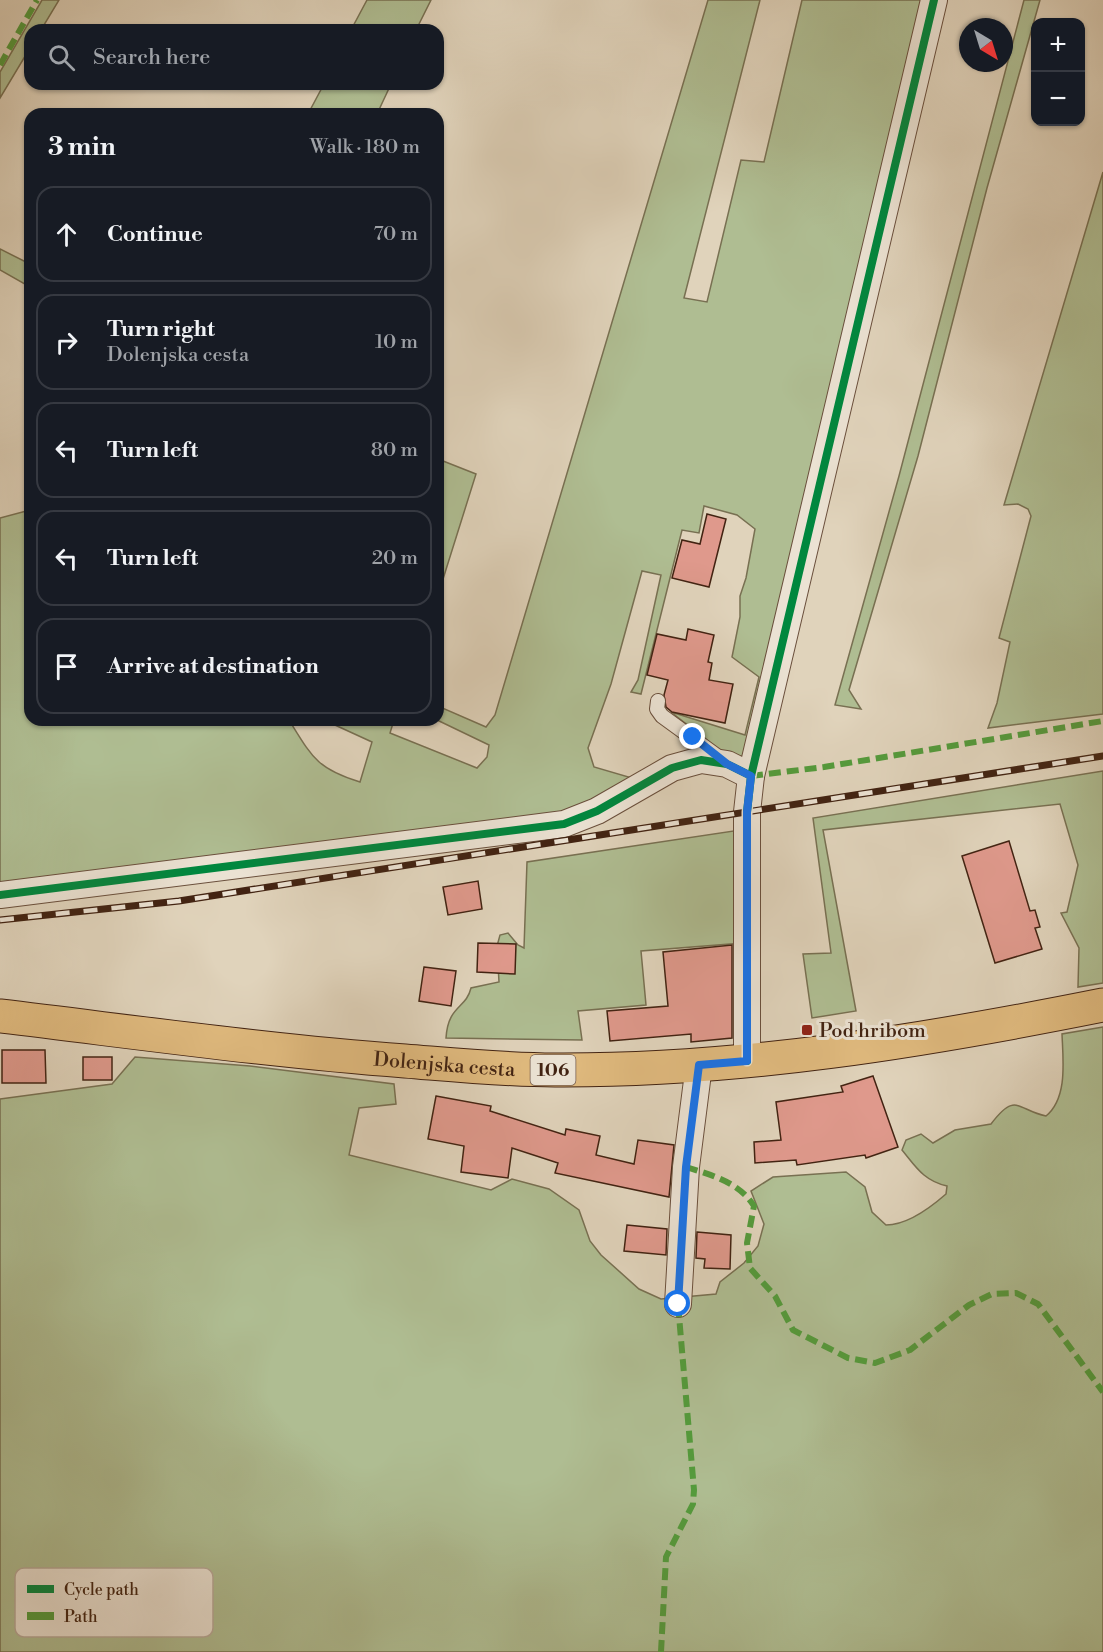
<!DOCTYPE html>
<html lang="en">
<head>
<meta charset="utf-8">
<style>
	:root { --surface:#171b24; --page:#20242c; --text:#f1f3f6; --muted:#9ea1a6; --line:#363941 }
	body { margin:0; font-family:"Libre Bodoni",serif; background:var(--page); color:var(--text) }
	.controls { position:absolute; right:18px; top:18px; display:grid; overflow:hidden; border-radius:12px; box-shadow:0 2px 4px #0004 }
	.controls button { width:54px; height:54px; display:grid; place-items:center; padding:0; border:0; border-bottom:2px solid var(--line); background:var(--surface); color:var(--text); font:30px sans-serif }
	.compass { position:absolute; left:959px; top:18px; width:54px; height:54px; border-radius:50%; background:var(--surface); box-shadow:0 2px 4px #0004; rotate:142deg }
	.stop { position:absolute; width:18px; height:18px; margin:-14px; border:4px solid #1a73e8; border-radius:50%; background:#fff }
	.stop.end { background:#1a73e8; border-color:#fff; box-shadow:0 2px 6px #0008 }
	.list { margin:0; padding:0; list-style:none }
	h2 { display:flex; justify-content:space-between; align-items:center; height:78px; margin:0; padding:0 24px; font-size:26px }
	h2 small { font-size:20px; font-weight:400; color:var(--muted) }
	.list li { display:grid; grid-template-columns:39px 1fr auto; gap:18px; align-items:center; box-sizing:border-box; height:96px; margin:0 12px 12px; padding:0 12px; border:2px solid var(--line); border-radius:18px }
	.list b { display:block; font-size:22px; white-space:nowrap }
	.list p { margin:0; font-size:20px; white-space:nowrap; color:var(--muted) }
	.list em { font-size:20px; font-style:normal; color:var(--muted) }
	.icon { flex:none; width:33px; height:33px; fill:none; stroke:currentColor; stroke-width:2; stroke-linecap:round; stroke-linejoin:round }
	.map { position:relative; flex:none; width:1103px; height:1652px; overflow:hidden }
	.search { position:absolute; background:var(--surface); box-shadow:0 2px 4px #0004; left:24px; top:24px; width:420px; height:66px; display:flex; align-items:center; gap:15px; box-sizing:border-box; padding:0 21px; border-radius:18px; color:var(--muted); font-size:22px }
	.panel { position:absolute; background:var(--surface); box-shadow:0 2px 4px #0004; left:24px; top:108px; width:420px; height:618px; border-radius:18px }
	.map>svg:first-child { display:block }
	.green { fill:#afbd92; stroke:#787052; stroke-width:1.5 }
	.building { fill:#df998c; stroke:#422312; stroke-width:1.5 }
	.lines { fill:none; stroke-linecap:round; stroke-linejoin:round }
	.service-casing { stroke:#6a4f3c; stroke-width:16 }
	.minor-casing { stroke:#6a4f3c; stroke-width:28 }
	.primary-casing { stroke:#422312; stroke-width:35 }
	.service { stroke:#ebe2d3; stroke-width:14 }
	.minor { stroke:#ebe2d3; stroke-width:26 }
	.primary { stroke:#e0ba7e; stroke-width:33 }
	.rail-casing { stroke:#422312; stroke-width:7 }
	.rail { stroke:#ebe2d3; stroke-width:4.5; stroke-dasharray:14; stroke-linecap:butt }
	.quiet { stroke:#549b3c; stroke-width:6; stroke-dasharray:12 6; stroke-linecap:butt }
	.cycleway-casing { stroke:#ebe2d3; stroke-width:11 }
	.cycleway { stroke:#00873e; stroke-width:8 }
	.route { stroke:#1a73e8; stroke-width:8 }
	.poi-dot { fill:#8f2418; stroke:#ebe2d3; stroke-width:2 }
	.labels { text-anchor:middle; stroke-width:6; stroke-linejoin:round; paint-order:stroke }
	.shield { fill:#ebe2d3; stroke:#755c4c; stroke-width:1.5 }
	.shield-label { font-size:18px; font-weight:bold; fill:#422312 }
	.poi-label { font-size:20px; fill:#422312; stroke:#ebe2d3; text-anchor:start }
	.street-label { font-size:20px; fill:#422312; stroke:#ebe2d3 }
	.key { fill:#ebe2d3; stroke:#b8a999; stroke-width:1.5 }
	.key-label { font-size:16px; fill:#422312 }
</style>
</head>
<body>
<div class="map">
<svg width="1103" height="1652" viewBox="0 0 1103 1652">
	<rect width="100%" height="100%" fill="#e0d3bb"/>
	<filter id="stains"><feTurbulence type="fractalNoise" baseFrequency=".00333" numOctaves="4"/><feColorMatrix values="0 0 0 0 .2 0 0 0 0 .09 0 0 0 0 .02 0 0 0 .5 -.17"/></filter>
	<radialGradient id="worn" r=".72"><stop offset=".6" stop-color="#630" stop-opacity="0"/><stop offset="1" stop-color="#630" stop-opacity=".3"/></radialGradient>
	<g class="green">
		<polygon points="42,0 59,0 41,30 30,30 30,48 0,98 0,72"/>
		<polygon points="367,0 431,0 416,30 351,30"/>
		<path d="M708 0H760L684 298 707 302 741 160 764 162 802 0H926L747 753 739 758 726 755 671 712 745 735 759 677 732 657 740 617V596L746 578 755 529 737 515 704 506 699 533 682 530 641 694 631 692 638 680 661 575 642 571 611 684 588 748 594 767 632 778 622 786 562 813 0 886V518L30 510V720H289C312 757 317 769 360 782L372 742 324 720H394L390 733 477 768 487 757 489 745 437 720 438 706 486 727 495 715Z"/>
		<polygon points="1024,0 1040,0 987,188 918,456 849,690 861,709 835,705 899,476"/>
		<polygon points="324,84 391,84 377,114 308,114"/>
		<polygon points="1103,172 1103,714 988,728 997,703 1010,642 999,638 1031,516 1028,509 1018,504 1004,505"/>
		<polygon points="0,249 30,264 30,287 0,270"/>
		<polygon points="438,459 476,474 438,595"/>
		<polygon points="1103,771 1103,983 1078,987 1079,948 1061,913 1067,912 1078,865 1060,804 823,830 856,1011 812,1018 803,954 831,953 813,818"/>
		<path d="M740 830 743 943 641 951 646 1005 578 1011 582 1040 446 1038C448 1005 466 1009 471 988L499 982 497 946 500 935 508 933 518 945 524 948 527 862Z"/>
		<path d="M1103 1027V1652H0V1099L112 1084 135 1057 250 1066 394 1084 396 1104 359 1108 349 1155 491 1190 512 1179 549 1189 579 1210 590 1241 601 1255 639 1289 661 1299 716 1294 720 1282 744 1263 758 1246 764 1224 751 1191 773 1177 846 1172 865 1187 872 1212 886 1225C906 1225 930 1208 946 1194L947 1186C924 1181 916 1167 902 1150L906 1140 921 1134 933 1143 955 1130 991 1124C1016 1091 1017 1110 1046 1116 1068 1098 1063 1060 1062 1034Z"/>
	</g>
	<g class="building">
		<polygon points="707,514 726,519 709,587 672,578 682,540 700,544"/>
		<polygon points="688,629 714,635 708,662 712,663 709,680 733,684 725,723 672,712 666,707 664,695 668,680 647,675 657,634 686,640"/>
		<polygon points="1009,841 1030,911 1035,910 1040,927 1035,928 1042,949 995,963 962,856"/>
		<polygon points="478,881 482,909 448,915 443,887"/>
		<polygon points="478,943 516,944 515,974 477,972"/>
		<polygon points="732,945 732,1038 691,1042 691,1034 610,1041 607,1011 668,1006 663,952"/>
		<polygon points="424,967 456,971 451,1006 419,1001"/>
		<polygon points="2,1050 45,1050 46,1083 2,1083"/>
		<rect x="83" y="1057" width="29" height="23"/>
		<polygon points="873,1076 898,1147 866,1158 865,1155 797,1165 796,1160 755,1163 754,1142 781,1140 776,1102 843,1092 841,1086"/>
		<polygon points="436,1096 491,1106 490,1111 565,1135 566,1129 600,1136 596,1155 634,1164 638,1140 674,1145 669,1197 555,1173 558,1163 512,1148 508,1178 461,1172 464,1146 428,1139"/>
		<polygon points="627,1225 667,1229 666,1255 624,1251"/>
		<polygon points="697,1232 731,1235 730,1269 704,1268 705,1259 696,1258"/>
	</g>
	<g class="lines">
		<defs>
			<polyline id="service" points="658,701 657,709 662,716 721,759"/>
			<g id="minor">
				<polyline points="0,895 564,824 597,811 672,768 701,760 727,764 751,776"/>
				<polyline points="747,1061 747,812 751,776 934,0"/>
				<polyline points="678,1304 686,1167 699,1065"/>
			</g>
			<g id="primary">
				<path id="s1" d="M0 1016C135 1032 269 1051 405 1061 455 1065 505 1070 555 1070 740 1071 923 1041 1103 1005"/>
			</g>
		</defs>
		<use href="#service" class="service-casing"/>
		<use href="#minor" class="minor-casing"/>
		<use href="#primary" class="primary-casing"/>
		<use href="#service" class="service"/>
		<use href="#minor" class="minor"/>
		<use href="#primary" class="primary"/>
		<defs>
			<polyline id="rail" points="0,920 179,901 1103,756"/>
		</defs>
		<use href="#rail" class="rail-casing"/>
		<use href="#rail" class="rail"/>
		<g class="quiet">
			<polyline points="0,65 37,0"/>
			<polyline points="751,776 824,767 1103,721"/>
			<path d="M686 1167C711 1175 739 1182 754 1206L747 1243 750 1268 775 1296 793 1330 848 1358 875 1363 910 1350 969 1305 992 1294 1016 1293 1038 1304 1103 1392"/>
			<polyline points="661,1652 666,1557 693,1504 694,1490 678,1304"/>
		</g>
		<defs>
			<g id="cycleway">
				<polyline points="0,895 564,824 597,811 672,768 701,760 727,764 751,776"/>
				<polyline points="747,1061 747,812 751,776 934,0"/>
			</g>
		</defs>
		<use href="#cycleway" class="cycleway-casing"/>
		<use href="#cycleway" class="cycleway"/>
	</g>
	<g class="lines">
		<polyline class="route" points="678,1304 686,1167 699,1065 747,1061 747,812 751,776 727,764 693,737"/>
	</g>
	<rect class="poi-dot" x="801" y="1024" width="12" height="12" rx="3"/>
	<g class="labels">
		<rect class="shield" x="530.5" y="1055" width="45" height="30" rx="4.5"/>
		<g class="shield-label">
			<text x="553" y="1076">106</text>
		</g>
		<g class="poi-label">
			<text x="819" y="1037">Pod hribom</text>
		</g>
		<g class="street-label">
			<text dy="7" stroke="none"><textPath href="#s1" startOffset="447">Dolenjska cesta</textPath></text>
		</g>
	</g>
	<rect x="15" y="1568" width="198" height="69" rx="9" class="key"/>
	<rect x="27" y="1585" width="27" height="8" fill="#00873e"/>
	<rect x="27" y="1612" width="27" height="8" fill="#549b3c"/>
	<g class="key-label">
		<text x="64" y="1595">Cycle path</text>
		<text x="64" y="1622">Path</text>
	</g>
	<rect width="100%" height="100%" filter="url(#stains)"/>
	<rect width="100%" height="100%" fill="url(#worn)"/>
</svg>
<div class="controls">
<button>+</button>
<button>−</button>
</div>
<svg class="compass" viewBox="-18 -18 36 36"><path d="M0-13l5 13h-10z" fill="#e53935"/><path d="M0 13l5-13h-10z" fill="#9ea1a6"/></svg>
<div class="stop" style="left:678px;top:1304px"></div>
<div class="stop end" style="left:693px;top:737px"></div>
<div class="search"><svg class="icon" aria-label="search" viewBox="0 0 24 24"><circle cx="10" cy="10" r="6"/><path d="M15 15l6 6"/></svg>Search here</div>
<section class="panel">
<h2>3 min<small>Walk · 180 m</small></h2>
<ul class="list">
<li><svg class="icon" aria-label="ahead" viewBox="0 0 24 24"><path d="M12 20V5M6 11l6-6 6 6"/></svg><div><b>Continue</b></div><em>70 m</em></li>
<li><svg class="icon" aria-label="right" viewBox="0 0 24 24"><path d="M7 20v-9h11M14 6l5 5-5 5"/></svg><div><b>Turn right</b><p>Dolenjska cesta</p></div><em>10 m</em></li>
<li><svg class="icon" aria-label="left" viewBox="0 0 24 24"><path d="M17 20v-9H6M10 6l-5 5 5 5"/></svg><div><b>Turn left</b></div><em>80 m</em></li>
<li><svg class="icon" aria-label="left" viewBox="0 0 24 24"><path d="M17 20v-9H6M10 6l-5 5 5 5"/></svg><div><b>Turn left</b></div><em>20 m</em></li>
<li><svg class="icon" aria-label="arrive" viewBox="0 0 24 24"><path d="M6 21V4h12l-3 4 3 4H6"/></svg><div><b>Arrive at destination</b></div></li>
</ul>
</section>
</div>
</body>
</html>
